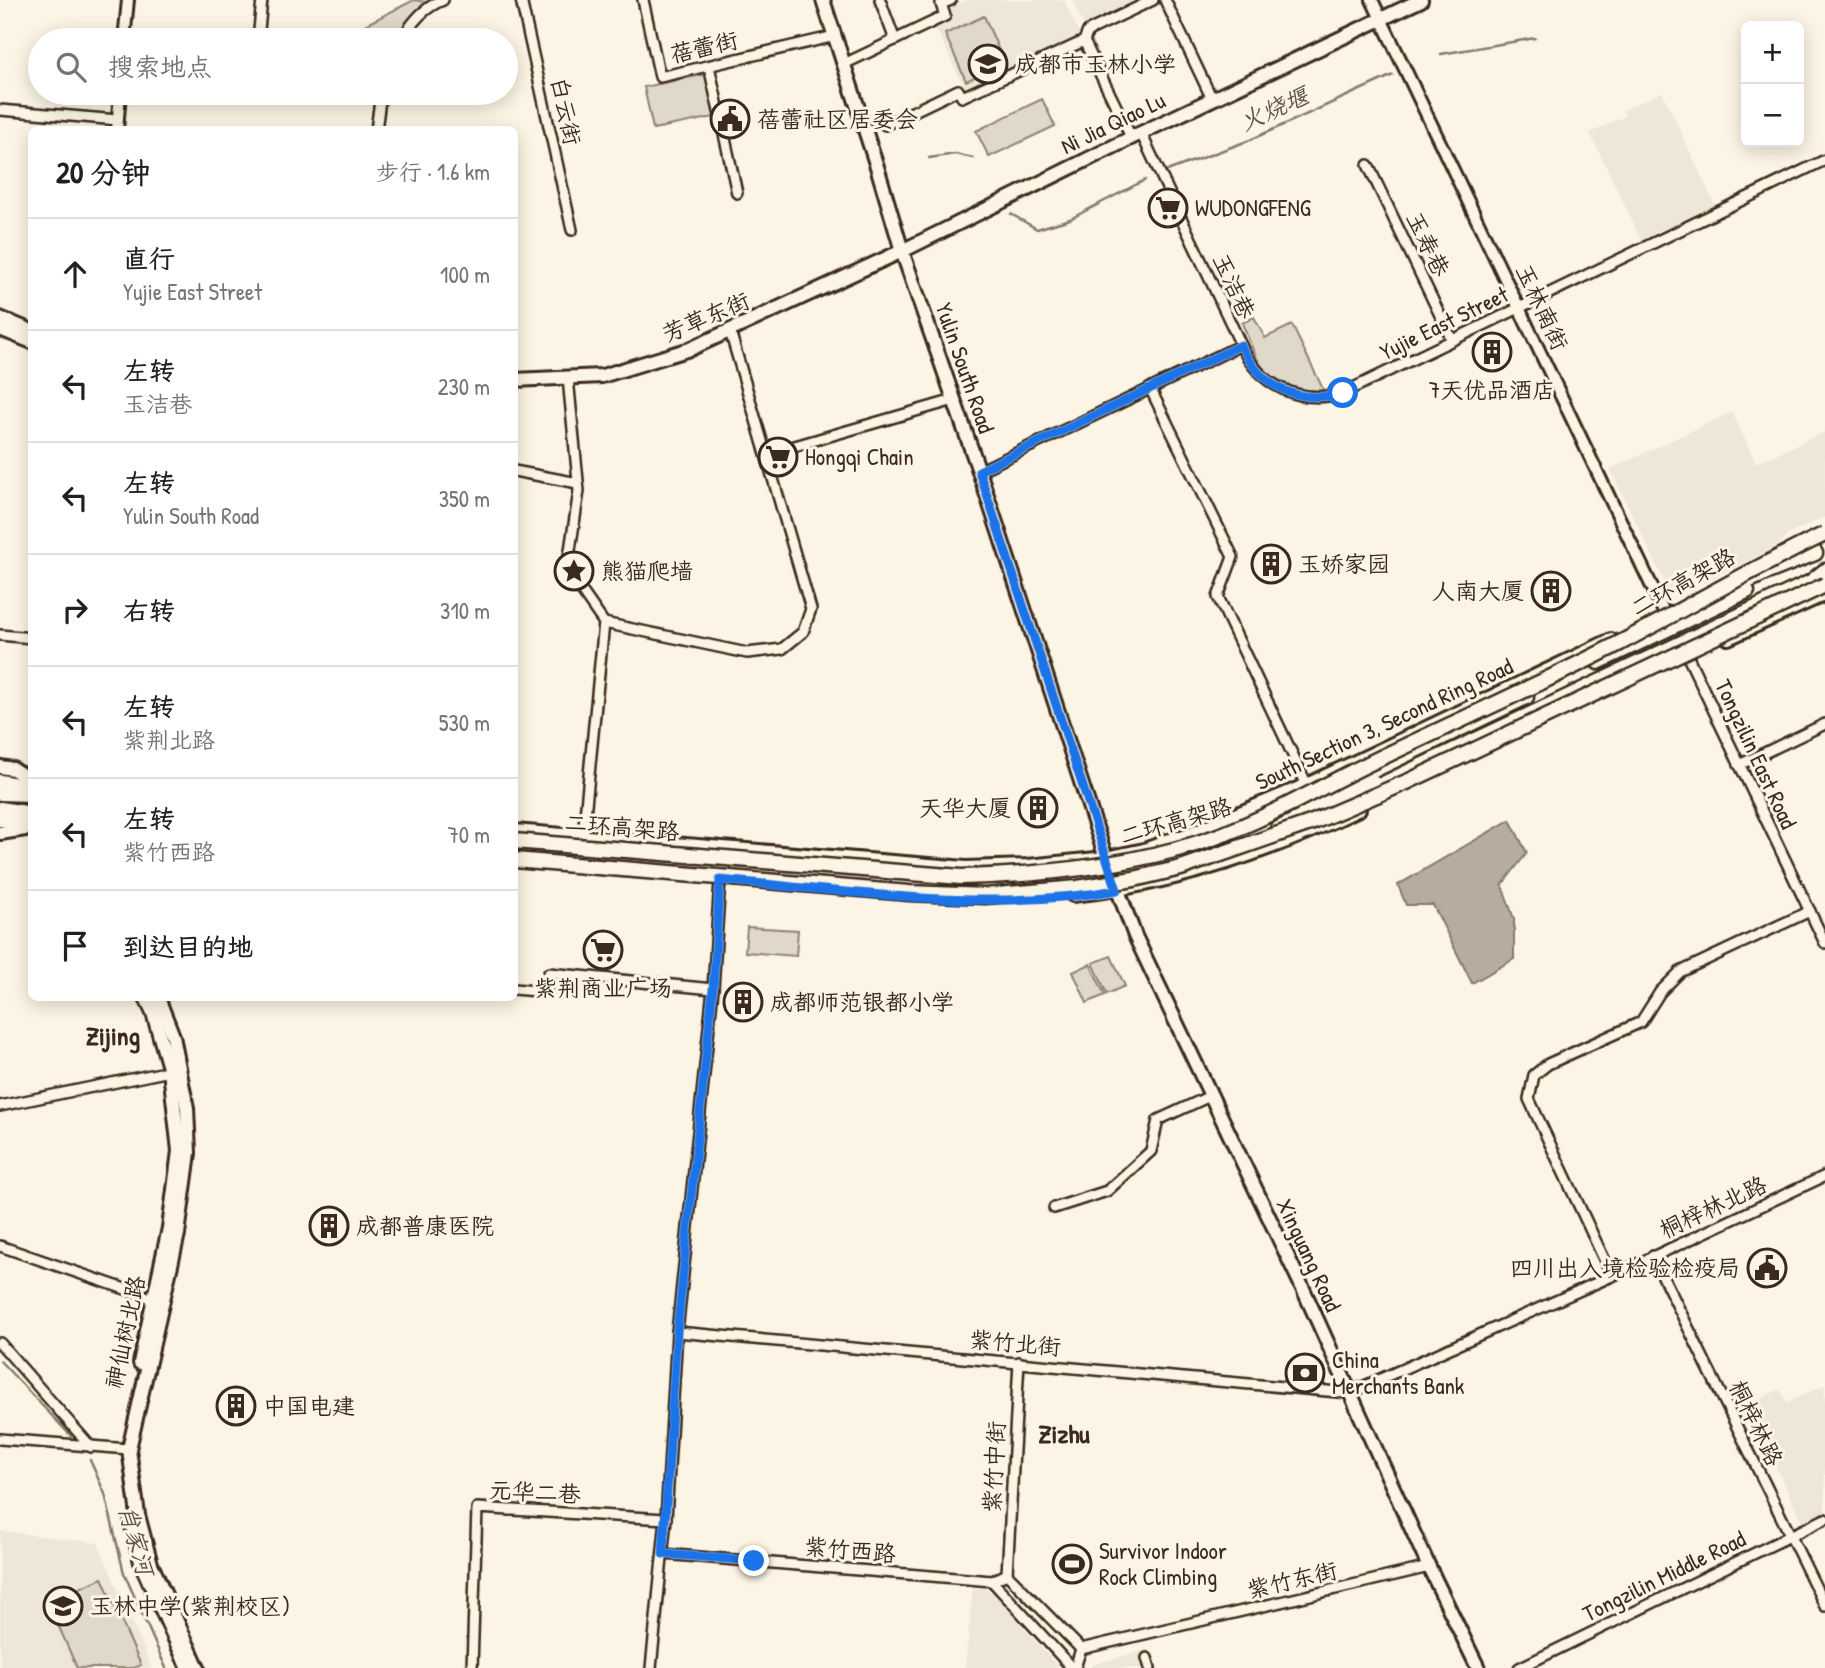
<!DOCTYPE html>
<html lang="zh">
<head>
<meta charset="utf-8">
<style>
	:root { --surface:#fff; --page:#f2f2f2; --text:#202124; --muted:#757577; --line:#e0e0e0 }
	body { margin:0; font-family:"Patrick Hand","LXGW WenKai TC",sans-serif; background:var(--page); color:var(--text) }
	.controls { position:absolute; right:21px; top:21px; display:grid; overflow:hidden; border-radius:10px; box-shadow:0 4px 18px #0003 }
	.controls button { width:63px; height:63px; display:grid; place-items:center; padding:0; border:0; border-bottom:2px solid var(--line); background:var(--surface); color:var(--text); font:35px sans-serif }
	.stop { position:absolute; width:21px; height:21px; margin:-16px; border:5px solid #1a73e8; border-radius:50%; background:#fff }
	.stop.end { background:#1a73e8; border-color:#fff; box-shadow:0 2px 7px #0008 }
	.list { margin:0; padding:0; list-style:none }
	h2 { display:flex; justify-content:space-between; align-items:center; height:91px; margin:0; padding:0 28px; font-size:30px }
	h2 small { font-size:23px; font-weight:400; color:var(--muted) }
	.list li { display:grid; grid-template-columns:46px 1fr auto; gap:21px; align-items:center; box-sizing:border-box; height:112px; padding:0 28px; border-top:2px solid var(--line) }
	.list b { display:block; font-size:26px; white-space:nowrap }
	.list p { margin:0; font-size:23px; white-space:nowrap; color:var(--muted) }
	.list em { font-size:23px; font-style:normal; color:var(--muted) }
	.icon { flex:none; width:38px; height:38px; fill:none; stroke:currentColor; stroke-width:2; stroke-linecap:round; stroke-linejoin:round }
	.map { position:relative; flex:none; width:1825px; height:1668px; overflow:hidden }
	.search { position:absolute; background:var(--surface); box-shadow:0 4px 18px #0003; left:28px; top:28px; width:490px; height:77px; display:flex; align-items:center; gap:18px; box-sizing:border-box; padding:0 24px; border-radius:38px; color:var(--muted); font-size:26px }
	.panel { position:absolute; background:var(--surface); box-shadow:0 4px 18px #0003; left:28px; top:126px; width:490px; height:875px; border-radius:10px }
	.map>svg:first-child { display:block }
	.built { fill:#eee6d6 }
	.green { fill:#e0d8c8; stroke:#8e8173; stroke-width:2 }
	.water { fill:#b7ad9e; stroke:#85796b; stroke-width:2 }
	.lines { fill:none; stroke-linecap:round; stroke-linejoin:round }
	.stream { stroke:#85796b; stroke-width:2.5 }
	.minor-casing { stroke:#3b2a1e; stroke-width:14 }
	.tertiary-casing { stroke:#3b2a1e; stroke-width:16 }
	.secondary-casing { stroke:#3b2a1e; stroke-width:18 }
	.trunk-casing { stroke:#3b2a1e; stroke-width:19 }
	.minor { stroke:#fcf5e5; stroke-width:9 }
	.tertiary { stroke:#fcf5e5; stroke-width:10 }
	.secondary { stroke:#fcf5e5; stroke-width:12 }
	.trunk { stroke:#fcf5e5; stroke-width:14 }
	.trunk-bridge-casing { stroke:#3b2a1e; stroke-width:19; stroke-linecap:butt }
	.trunk-bridge { stroke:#fcf5e5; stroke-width:14 }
	.route { stroke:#1a73e8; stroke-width:9 }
	.labels { text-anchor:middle; stroke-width:6; stroke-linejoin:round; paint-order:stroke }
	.street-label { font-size:23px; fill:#3b2a1e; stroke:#fcf5e5 }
	.poi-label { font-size:23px; fill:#3b2a1e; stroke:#fcf5e5; text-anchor:start }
	.water-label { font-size:24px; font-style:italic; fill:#605144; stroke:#fcf5e5 }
	.quarter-label { font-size:26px; font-weight:bold; fill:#3b2a1e; stroke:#fcf5e5 }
</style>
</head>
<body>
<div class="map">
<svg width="1825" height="1668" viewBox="0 0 1825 1668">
	<rect width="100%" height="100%" fill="#fcf5e5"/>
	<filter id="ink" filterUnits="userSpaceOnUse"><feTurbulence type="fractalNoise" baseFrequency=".0143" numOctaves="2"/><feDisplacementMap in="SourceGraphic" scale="14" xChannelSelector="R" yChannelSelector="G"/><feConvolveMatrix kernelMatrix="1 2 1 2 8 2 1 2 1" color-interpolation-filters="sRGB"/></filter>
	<g filter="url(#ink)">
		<g class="built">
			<polygon points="968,0 1064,0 1081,37 966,91 935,27 950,19 947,10"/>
			<polygon points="1072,0 1138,0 1084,26"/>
			<polygon points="1662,92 1715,205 1641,240 1590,133 1625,116 1623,110"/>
			<polygon points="1732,412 1756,463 1825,432 1825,517 1789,534 1779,545 1682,593 1670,592 1610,469"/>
			<polygon points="1825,1385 1825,1512 1803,1523 1746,1405 1780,1389 1787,1403"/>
			<polygon points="0,1531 98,1543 152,1668 0,1668"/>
			<polygon points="973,1588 984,1588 994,1594 1059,1668 965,1668"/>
			<polygon points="1149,1649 1155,1668 1092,1668 1091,1665"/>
		</g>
		<g class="green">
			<polygon points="414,0 427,2 398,40 350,40 351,32"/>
			<polygon points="984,16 1005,64 966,81 945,34"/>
			<polygon points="707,74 715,117 653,129 644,87"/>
			<polygon points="1042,99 1055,126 989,157 976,131"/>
			<path d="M1254 317 1265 338 1292 325 1324 391C1266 390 1262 373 1242 323Z"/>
			<polygon points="747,927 798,930 796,956 745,952"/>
			<polygon points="1111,956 1125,986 1107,994 1093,963"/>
			<polygon points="1090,964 1105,995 1087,1003 1073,972"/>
			<polygon points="102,1578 141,1665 134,1668 77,1668 48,1602"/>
		</g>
		<polygon class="water" points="1510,820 1527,853 1502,885 1514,919 1514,959 1472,983 1433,905 1406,905 1398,885"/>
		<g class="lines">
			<g class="stream">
				<polyline points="1441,54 1535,38"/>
				<polyline points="929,158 955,154 973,158"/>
				<polyline points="1167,171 1250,140 1393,75"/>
				<polyline points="1011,214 1037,229 1070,219 1145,180"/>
				<polyline points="0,1361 71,1436"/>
				<polyline points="90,1460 105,1494 124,1573 166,1668"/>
			</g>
			<defs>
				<g id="minor">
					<polyline points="521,0 572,230"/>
					<polyline points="643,0 660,77 835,36"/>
					<polyline points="880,0 895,40"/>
					<polyline points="1165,0 1212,99"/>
					<polyline points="258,40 262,0"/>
					<path d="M402 40C411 23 425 7 443 0"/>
					<polyline points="1084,41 1131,137"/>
					<polyline points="844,64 945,16 941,4 951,0"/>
					<polyline points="709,66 737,193"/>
					<polyline points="0,110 118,120"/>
					<polyline points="885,125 958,90 962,97 1084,41 1088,31 1153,0"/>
					<polyline points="376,130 381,93"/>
					<polyline points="1368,165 1452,340"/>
					<path d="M1241 345C1259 386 1299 405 1343 393L1825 160"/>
					<polyline points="568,378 579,491 567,570 604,623 583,836"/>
					<polyline points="1150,388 1233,557 1218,597 1307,785"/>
					<polyline points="767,454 954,400"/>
					<polyline points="514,471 578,483"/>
					<polyline points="979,471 1241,345 1141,133"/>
					<polyline points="604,623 747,653 782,649 803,632 811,609 730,331"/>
					<polyline points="0,635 32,638"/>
					<polyline points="1688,657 1825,943"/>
					<polyline points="1739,765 1825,724"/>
					<polyline points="514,989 547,992 549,973 713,989"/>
					<polyline points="0,1106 170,1071"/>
					<polyline points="1054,1208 1107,1191 1151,1151 1158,1120 1210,1096"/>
					<polyline points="0,1246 157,1300"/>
					<polyline points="1653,1256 1825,1606"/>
					<polyline points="1612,1276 1529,1099 1534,1075 1548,1064 1641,1022 1660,992 1680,972 1810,911"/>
					<polyline points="677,1332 1349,1393 1612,1276 1825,1176"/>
					<polyline points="0,1343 91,1447"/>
					<polyline points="0,1439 129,1449"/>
					<polyline points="663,1554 992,1581 1007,1574 1019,1362"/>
					<polyline points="1007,1574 1081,1649"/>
					<polyline points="992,1581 1072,1668"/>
					<polyline points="1081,1649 1429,1567"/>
					<polyline points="1147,1658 1150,1668"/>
					<polyline points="472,1668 477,1508 666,1519"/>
					<polyline points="651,1668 666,1519 677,1332 713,989 720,880"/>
					<polyline points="1075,1668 1081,1649"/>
					<polyline points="1519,1668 1825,1519"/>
				</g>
				<g id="tertiary">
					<polyline points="1372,0 1665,614"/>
					<polyline points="124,40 128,0"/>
					<polyline points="117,130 120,93"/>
				</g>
				<g id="secondary">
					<polyline points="823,0 878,170 902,251 979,471 1106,858 1135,936 1305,1293 1429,1567 1478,1668"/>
					<polyline points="0,318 32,331"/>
					<polyline points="0,329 32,342"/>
					<polyline points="514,380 602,376 690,349 902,251 1141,133 1421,0"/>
					<polyline points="1728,638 1825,594"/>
					<polyline points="0,767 13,769 32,781"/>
					<polyline points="0,794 32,795"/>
					<polyline points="0,808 32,813"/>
					<polyline points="514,831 966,868 1028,866 1106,858 1144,850 1187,835 1307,785 1611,640"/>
					<polyline points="0,833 32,828"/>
					<path d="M1073 895C1172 885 1270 852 1359 809"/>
					<polyline points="158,998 173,1036 180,1073 187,1108 189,1153 178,1234 129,1449 138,1515 151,1564 198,1668"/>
					<polyline points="140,1363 169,1228 179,1151 170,1071 153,1013 146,998"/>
					<polyline points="131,1522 142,1566 188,1668"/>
				</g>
				<g id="trunk">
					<polyline points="1733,588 1765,573 1815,553"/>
					<polyline points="1598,662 1747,591"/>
					<polyline points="0,782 32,788"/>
					<polyline points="1366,792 1811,582 1825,571"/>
					<polyline points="1301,805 1526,697"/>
					<polyline points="0,819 32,820"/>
					<polyline points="1278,829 1373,783"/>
					<polyline points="1166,842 1204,835"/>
				</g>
			</defs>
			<use href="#minor" class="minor-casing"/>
			<use href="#tertiary" class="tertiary-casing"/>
			<use href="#secondary" class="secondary-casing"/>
			<use href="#trunk" class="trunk-casing"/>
			<use href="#minor" class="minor"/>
			<use href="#tertiary" class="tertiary"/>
			<use href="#secondary" class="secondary"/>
			<use href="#trunk" class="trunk"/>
			<defs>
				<g id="trunk-bridge">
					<path d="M514 841 961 877C1039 875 1120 867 1195 844 1257 825 1314 790 1372 762 1455 722 1539 685 1620 643 1688 607 1755 567 1825 534"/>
					<polyline points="514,860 909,893 985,896 1078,888 1134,879 1181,868 1313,822 1409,781 1825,585"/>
				</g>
			</defs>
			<use href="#trunk-bridge" class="trunk-bridge-casing"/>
			<use href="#trunk-bridge" class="trunk-bridge"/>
		</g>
	</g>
	<g class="lines" filter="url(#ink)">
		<path class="route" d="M754 1561 663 1554 677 1332 713 989 720 880C849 891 988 913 1117 890L979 471 1241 345C1259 387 1298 405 1343 393"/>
	</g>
	<defs>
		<symbol id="school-ring" viewBox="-11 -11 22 22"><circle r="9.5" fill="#fcf5e5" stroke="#3b2a1e" stroke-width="1.5"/><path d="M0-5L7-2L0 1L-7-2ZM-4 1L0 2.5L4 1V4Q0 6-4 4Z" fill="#3b2a1e"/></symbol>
		<symbol id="civic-ring" viewBox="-11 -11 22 22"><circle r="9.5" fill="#fcf5e5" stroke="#3b2a1e" stroke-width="1.5"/><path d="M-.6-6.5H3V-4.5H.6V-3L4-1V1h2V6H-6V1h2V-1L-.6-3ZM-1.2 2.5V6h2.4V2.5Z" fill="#3b2a1e"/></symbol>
		<symbol id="supermarket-ring" viewBox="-11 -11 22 22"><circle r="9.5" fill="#fcf5e5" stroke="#3b2a1e" stroke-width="1.5"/><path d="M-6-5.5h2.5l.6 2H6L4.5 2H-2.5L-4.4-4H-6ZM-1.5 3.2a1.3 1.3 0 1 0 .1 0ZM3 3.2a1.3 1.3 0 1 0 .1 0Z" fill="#3b2a1e"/></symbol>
		<symbol id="building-ring" viewBox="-11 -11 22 22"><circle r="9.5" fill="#fcf5e5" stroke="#3b2a1e" stroke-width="1.5"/><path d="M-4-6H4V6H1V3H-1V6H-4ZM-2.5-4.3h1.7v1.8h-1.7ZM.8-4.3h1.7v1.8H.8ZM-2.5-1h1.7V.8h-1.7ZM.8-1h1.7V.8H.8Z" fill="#3b2a1e"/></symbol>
		<symbol id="sight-ring" viewBox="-11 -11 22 22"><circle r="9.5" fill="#fcf5e5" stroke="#3b2a1e" stroke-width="1.5"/><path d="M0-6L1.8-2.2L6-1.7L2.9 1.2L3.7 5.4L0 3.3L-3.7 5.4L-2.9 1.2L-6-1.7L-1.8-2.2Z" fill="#3b2a1e"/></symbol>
		<symbol id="bank-ring" viewBox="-11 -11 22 22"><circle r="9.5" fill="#fcf5e5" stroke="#3b2a1e" stroke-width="1.5"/><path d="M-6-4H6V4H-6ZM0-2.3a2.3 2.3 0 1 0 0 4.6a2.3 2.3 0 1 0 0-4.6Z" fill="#3b2a1e"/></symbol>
		<symbol id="stadium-ring" viewBox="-11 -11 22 22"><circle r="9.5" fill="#fcf5e5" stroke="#3b2a1e" stroke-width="1.5"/><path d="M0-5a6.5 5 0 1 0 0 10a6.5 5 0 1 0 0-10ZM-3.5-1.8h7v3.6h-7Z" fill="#3b2a1e"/></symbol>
	</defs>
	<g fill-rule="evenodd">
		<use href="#school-ring" x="966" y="42" width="44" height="44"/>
		<use href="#civic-ring" x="708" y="97" width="44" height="44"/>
		<use href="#supermarket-ring" x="1146" y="186" width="44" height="44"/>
		<use href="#building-ring" x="1470" y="330" width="44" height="44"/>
		<use href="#supermarket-ring" x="756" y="435" width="44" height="44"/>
		<use href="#building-ring" x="1249" y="542" width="44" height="44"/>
		<use href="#sight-ring" x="552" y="549" width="44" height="44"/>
		<use href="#building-ring" x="1529" y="569" width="44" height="44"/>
		<use href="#building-ring" x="1016" y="786" width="44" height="44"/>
		<use href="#supermarket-ring" x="581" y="928" width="44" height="44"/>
		<use href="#building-ring" x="721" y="980" width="44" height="44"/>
		<use href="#building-ring" x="307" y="1204" width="44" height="44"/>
		<use href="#civic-ring" x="1745" y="1246" width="44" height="44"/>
		<use href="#bank-ring" x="1283" y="1351" width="44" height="44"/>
		<use href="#building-ring" x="214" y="1384" width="44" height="44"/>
		<use href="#stadium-ring" x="1050" y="1542" width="44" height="44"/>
		<use href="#school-ring" x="41" y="1584" width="44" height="44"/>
	</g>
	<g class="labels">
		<g class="street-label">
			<text transform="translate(704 47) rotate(-13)" y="8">蓓蕾街</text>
			<text transform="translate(566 111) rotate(78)" y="8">白云街</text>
			<text transform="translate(1113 123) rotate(-26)" y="8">Ni Jia Qiao Lu</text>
			<text transform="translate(1428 244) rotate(64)" y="8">玉寿巷</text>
			<text transform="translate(1234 286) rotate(65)" y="8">玉洁巷</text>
			<text transform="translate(1542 307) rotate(65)" y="8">玉林南街</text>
			<text transform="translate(706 317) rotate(-23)" y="8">芳草东街</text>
			<text transform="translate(1444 323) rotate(-26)" y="8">Yujie East Street</text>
			<text transform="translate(965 368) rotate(71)" y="8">Yulin South Road</text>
			<text transform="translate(1683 582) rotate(-29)" y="8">二环高架路</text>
			<text transform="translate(1384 724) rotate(-25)" y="8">South Section 3, Second Ring Road</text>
			<text transform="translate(1756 754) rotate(65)" y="8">Tongzilin East Road</text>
			<text transform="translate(1176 821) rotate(-16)" y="8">二环高架路</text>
			<text transform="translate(622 827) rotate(5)" y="8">二环高架路</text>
			<text transform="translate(1713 1207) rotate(-25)" y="8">桐梓林北路</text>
			<text transform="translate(1309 1255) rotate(65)" y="8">Xinguang Road</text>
			<text transform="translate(125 1332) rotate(-78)" y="8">神仙树北路</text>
			<text transform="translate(1015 1343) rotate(5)" y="8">紫竹北街</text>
			<text transform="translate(1756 1423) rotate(64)" y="8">桐梓林路</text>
			<text transform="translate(994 1467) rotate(-87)" y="8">紫竹中街</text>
			<text transform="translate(535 1492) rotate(3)" y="8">元华二巷</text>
			<text transform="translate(850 1550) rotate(5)" y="8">紫竹西路</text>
			<text transform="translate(1664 1576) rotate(-26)" y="8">Tongzilin Middle Road</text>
			<text transform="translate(1292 1580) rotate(-13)" y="8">紫竹东街</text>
		</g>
		<g class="poi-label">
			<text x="1015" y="72">成都市玉林小学</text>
			<text x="757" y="127">蓓蕾社区居委会</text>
			<text x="1195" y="216">WUDONGFENG</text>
			<text x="1492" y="398" text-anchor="middle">7天优品酒店</text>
			<text x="805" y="465">Hongqi Chain</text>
			<text x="1298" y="572">玉娇家园</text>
			<text x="601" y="579">熊猫爬墙</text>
			<text x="1524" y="599" text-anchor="end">人南大厦</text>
			<text x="1011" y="816" text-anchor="end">天华大厦</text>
			<text x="603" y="996" text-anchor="middle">紫荆商业广场</text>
			<text x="770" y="1010">成都师范银都小学</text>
			<text x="356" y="1234">成都普康医院</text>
			<text x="1740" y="1276" text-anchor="end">四川出入境检验检疫局</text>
			<text x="1332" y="1368">China<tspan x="1332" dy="26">Merchants Bank</tspan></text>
			<text x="263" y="1414">中国电建</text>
			<text x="1099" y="1559">Survivor Indoor<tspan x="1099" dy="26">Rock Climbing</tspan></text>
			<text x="90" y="1614">玉林中学(紫荆校区)</text>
		</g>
		<g class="water-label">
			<text transform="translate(1274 109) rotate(-24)" y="8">火烧堰</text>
			<text transform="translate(136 1540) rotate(74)" y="8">肖家河</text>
		</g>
		<g class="quarter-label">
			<text x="113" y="1045">Zijing</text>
			<text x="1064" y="1443">Zizhu</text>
		</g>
	</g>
</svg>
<div class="controls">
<button>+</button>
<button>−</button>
</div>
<div class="stop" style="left:1343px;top:393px"></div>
<div class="stop end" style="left:754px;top:1561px"></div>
<div class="search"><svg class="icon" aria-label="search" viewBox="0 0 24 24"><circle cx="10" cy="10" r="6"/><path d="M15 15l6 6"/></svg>搜索地点</div>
<section class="panel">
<h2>20 分钟<small>步行 · 1.6 km</small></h2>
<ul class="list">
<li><svg class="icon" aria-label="ahead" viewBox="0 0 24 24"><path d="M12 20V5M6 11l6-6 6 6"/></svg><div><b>直行</b><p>Yujie East Street</p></div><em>100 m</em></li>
<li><svg class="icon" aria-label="left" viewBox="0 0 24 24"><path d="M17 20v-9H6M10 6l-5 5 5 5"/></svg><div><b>左转</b><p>玉洁巷</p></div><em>230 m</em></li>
<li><svg class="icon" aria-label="left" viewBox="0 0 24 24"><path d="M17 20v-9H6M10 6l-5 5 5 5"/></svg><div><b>左转</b><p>Yulin South Road</p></div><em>350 m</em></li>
<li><svg class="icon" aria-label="right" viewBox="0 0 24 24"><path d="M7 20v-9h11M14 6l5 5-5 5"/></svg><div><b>右转</b></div><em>310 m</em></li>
<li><svg class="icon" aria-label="left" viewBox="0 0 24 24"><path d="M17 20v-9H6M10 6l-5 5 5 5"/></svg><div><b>左转</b><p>紫荆北路</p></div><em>530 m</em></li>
<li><svg class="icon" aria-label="left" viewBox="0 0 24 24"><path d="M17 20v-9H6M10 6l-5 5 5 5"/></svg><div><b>左转</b><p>紫竹西路</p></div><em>70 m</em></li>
<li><svg class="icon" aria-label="arrive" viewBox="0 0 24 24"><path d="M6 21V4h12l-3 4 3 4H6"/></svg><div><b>到达目的地</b></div></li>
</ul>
</section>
</div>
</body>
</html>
